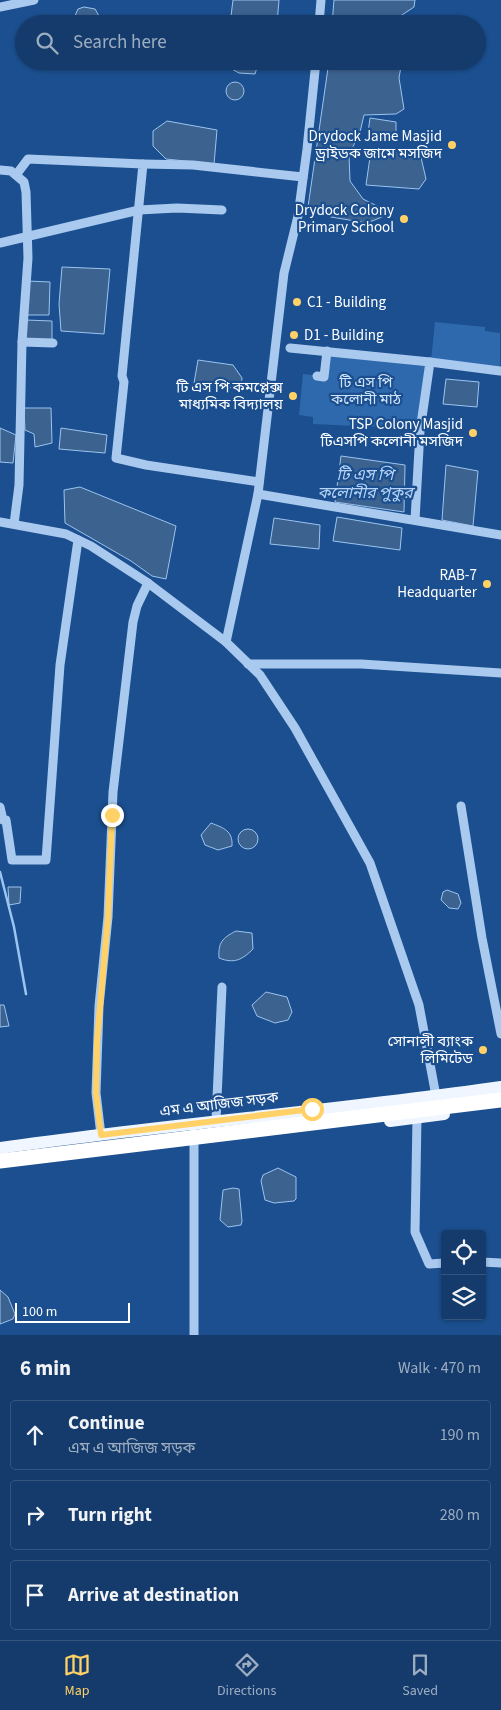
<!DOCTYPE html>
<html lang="en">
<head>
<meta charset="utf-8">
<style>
	:root { --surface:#143b6b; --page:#1d4271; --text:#f1f3f6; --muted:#9dadc1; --line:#33557e; --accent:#ffd166 }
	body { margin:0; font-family:"Source Sans 3","Noto Sans Bengali",sans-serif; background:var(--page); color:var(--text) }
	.controls { position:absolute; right:15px; bottom:15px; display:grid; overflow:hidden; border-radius:5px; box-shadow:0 1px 4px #0004 }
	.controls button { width:45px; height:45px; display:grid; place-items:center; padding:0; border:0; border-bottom:1px solid var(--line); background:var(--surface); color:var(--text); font:25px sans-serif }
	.scale { position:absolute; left:15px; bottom:12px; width:115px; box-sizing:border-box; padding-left:5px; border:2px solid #fff; border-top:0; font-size:14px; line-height:18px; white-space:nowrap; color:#fff; -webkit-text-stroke:4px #1b4f8f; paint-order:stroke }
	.stop { position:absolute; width:15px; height:15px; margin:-11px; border:4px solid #ffd166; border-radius:50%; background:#fff }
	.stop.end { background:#ffd166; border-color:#fff; box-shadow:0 1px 5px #0008 }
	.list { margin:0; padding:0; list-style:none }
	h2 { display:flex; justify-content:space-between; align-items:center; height:65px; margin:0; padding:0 20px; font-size:21px }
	h2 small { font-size:16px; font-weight:400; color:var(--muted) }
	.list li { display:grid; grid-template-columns:32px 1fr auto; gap:15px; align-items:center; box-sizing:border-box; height:70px; margin:0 10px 10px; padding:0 10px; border:1px solid var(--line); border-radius:5px }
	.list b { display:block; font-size:19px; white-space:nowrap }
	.list p { margin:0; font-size:16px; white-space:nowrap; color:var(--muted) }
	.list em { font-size:16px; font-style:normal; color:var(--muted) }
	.icon { flex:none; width:28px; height:28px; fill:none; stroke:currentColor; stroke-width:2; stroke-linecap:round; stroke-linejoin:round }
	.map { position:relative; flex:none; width:501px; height:1335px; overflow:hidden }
	.search { position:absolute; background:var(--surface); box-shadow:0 1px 4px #0004; left:15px; right:15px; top:15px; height:55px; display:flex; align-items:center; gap:12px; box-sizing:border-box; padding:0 18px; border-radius:28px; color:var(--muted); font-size:19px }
	.sheet { height:305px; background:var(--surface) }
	nav { display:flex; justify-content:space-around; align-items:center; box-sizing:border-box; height:70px; border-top:1px solid var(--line); background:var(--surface); font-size:14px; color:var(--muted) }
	nav a { display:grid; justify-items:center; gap:2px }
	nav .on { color:var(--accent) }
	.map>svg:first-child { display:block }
	.green { fill:#2e69ad }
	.water { fill:#3c6290; stroke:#9cc4f0 }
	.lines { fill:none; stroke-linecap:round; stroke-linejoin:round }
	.stream { stroke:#9cc4f0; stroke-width:2.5 }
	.minor { stroke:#a9c9ee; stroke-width:9 }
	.major { stroke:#f0f6ff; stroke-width:12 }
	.highway-bridge { stroke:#fff; stroke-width:15 }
	.route { stroke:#ffd166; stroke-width:6 }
	.poi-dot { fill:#ffd166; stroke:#1b4f8f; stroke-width:2 }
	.labels { text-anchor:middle; stroke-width:4.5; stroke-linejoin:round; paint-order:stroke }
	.poi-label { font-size:15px; fill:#fff; stroke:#1b4f8f; text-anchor:end }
	.park-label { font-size:15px; fill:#cfe3fa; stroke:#1b4f8f }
	.street-label { font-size:15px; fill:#fff; stroke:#1b4f8f }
	.water-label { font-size:16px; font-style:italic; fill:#b5d3f5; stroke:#1b4f8f }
</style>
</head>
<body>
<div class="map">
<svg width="501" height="1335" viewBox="0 0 501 1335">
	<rect width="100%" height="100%" fill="#1b4f8f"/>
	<polygon class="green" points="435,322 485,327 485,331 500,333 500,371 431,362 419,429 313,424 313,417 299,415 303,374 323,376 326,351 431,361"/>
	<g class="water">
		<polygon points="233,0 279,0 277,24 230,24"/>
		<polygon points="334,0 415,0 414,7 399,17 401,24 332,24"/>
		<polygon points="84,7 95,9 99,16 98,22 82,21 74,18 78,9"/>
		<polygon points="232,61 259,61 255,74 239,73 230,68"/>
		<polygon points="329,61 402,61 399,78 404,109 396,114 364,115 360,132 349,155 350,181 363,199 381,208 382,217 367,223 331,217 308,207"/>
		<circle cx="235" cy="91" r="9"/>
		<polygon points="370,118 396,122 396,134 368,133"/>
		<polygon points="167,121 217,130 214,164 166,159 153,146 153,131"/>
		<polygon points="371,150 420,153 426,179 419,189 366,185"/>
		<polygon points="62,267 110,269 104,334 61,331 59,304"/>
		<polygon points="28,281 50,282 49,315 27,315"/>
		<polygon points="26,320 52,321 52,340 24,339"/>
		<polygon points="198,360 233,365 242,378 241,389 194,383"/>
		<polygon points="446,379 479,382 477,407 443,404"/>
		<polygon points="24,408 51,408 52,443 35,447 34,434 25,430"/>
		<polygon points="0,428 16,435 13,463 0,462"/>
		<polygon points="61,428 107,435 105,453 59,449"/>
		<polygon points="341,456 405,465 404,512 335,502"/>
		<polygon points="446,465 478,471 473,526 442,520"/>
		<polygon points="80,487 176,526 166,579 152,576 131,561 65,523 64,490"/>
		<polygon points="337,517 402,528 400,550 333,541"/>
		<polygon points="274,518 320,525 319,549 270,544"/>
		<path d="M211 823C224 828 233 831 232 846L218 850 205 845 201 835Z"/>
		<circle cx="248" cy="839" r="10"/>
		<polygon points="8,887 21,887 20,903 9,905"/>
		<polygon points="447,890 458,894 461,903 458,909 449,908 441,900 443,892"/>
		<path d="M236 931 252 933 253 949C242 960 234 964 219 958 218 943 222 938 236 931Z"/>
		<polygon points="266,992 287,997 292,1012 288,1020 275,1023 257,1016 252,1005"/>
		<polygon points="0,1005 4,1005 9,1026 0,1027"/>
		<polygon points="278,1168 296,1177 296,1199 294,1201 274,1203 265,1200 261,1181 263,1175"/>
		<polygon points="233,1188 239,1189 242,1221 241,1225 228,1227 220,1220 223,1190"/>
		<polygon points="0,1290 8,1297 15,1314 13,1319 0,1324"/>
	</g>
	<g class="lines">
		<polyline class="stream" points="0,872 14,927 26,994"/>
		<g class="minor">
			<polyline points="0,7 34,0"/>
			<polyline points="319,24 321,0"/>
			<polyline points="316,61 307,149 298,216 284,273 258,494 226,642 260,675 295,728 370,863 419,1005 436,1096"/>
			<polyline points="143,164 193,165 303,177"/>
			<polyline points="0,170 11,171 24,182 26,192 28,258 22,342 19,485 14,524"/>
			<polyline points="16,175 28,159 143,164 122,376 124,382 116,458 146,465 259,482"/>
			<polyline points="0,243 139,210 177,208 222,210"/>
			<polyline points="22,342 53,343"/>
			<polyline points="290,348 430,362 420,431 415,520"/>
			<polyline points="430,362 500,371"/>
			<polyline points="317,376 324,377 327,351"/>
			<polyline points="258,494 501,535"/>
			<polyline points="0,522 66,534 91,546 148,583 226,642"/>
			<polyline points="248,664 361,664 501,673"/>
			<polyline points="461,806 482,938 501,1034"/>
			<polyline points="0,807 3,820 6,820 12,860 46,860 60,665 78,540"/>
			<polyline points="417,1118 415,1232 429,1264 445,1263"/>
			<polyline points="216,1121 222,987"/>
			<polyline points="101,1135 96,1093 99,1006 108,917 113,792 133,622 137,606 148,583"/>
			<polyline points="482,1262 501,1263"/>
			<polyline points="194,1335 194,1133"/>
		</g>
		<g class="major">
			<polyline points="390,1121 444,1114"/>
			<path d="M0 1148C167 1124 335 1111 501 1087"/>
		</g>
		<polyline class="highway-bridge" points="0,1161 501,1100"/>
	</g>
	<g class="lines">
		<polyline class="route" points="112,815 108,917 97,1041 96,1093 101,1135 312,1109"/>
	</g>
	<g class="poi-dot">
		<circle cx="452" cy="145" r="5"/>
		<circle cx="404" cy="219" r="5"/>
		<circle cx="297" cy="302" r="5"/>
		<circle cx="294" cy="335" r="5"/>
		<circle cx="293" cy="396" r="5"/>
		<circle cx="473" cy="433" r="5"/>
		<circle cx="487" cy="584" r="5"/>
		<circle cx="483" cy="1050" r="5"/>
	</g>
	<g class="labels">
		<g class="poi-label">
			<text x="442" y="141">Drydock Jame Masjid<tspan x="442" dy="17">ড্রাইডক জামে মসজিদ</tspan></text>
			<text x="394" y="215">Drydock Colony<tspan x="394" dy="17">Primary School</tspan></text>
			<text x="307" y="307" text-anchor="start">C1 - Building</text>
			<text x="304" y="340" text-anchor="start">D1 - Building</text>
			<text x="283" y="392">টি এস পি কমপ্লেক্স<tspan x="283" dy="17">মাধ্যমিক বিদ্যালয়</tspan></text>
			<text x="463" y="429">TSP Colony Masjid<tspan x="463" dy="17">টিএসপি কলোনী মসজিদ</tspan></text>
			<text x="477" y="580">RAB-7<tspan x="477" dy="17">Headquarter</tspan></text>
			<text x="473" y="1046">সোনালী ব্যাংক<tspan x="473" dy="17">লিমিটেড</tspan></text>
		</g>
		<g class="park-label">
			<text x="366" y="387">টি এস পি<tspan x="366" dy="17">কলোনী মাঠ</tspan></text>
		</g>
		<g class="street-label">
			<text transform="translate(219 1104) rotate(-7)" y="5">এম এ আজিজ সড়ক</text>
		</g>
		<g class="water-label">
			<text x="365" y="480">টি এস পি<tspan x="365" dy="18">কলোনীর পুকুর</tspan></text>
		</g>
	</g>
</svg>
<div class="controls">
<button><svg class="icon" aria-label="locate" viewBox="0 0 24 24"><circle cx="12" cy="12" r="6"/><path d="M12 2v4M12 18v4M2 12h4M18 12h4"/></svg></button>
<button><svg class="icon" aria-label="layers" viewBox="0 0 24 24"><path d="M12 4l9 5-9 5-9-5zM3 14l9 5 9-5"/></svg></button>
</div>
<div class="scale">100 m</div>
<div class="stop" style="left:312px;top:1109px"></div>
<div class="stop end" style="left:112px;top:815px"></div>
<div class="search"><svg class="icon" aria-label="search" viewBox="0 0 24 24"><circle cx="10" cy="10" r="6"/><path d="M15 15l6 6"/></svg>Search here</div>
</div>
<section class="sheet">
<h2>6 min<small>Walk · 470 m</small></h2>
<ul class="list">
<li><svg class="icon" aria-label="ahead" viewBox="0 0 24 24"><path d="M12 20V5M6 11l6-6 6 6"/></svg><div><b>Continue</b><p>এম এ আজিজ সড়ক</p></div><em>190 m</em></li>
<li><svg class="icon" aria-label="right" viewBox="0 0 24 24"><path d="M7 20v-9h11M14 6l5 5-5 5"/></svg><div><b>Turn right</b></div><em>280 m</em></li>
<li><svg class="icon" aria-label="arrive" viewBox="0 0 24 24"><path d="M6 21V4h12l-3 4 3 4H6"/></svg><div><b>Arrive at destination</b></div></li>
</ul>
</section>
<nav>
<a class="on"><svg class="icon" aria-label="map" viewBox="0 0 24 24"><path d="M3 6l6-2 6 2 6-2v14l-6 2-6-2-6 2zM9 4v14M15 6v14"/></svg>Map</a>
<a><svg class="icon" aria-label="directions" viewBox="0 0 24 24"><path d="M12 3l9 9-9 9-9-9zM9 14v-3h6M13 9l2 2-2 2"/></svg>Directions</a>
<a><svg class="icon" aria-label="saved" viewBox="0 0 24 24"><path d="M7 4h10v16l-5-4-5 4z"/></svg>Saved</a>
</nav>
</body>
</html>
